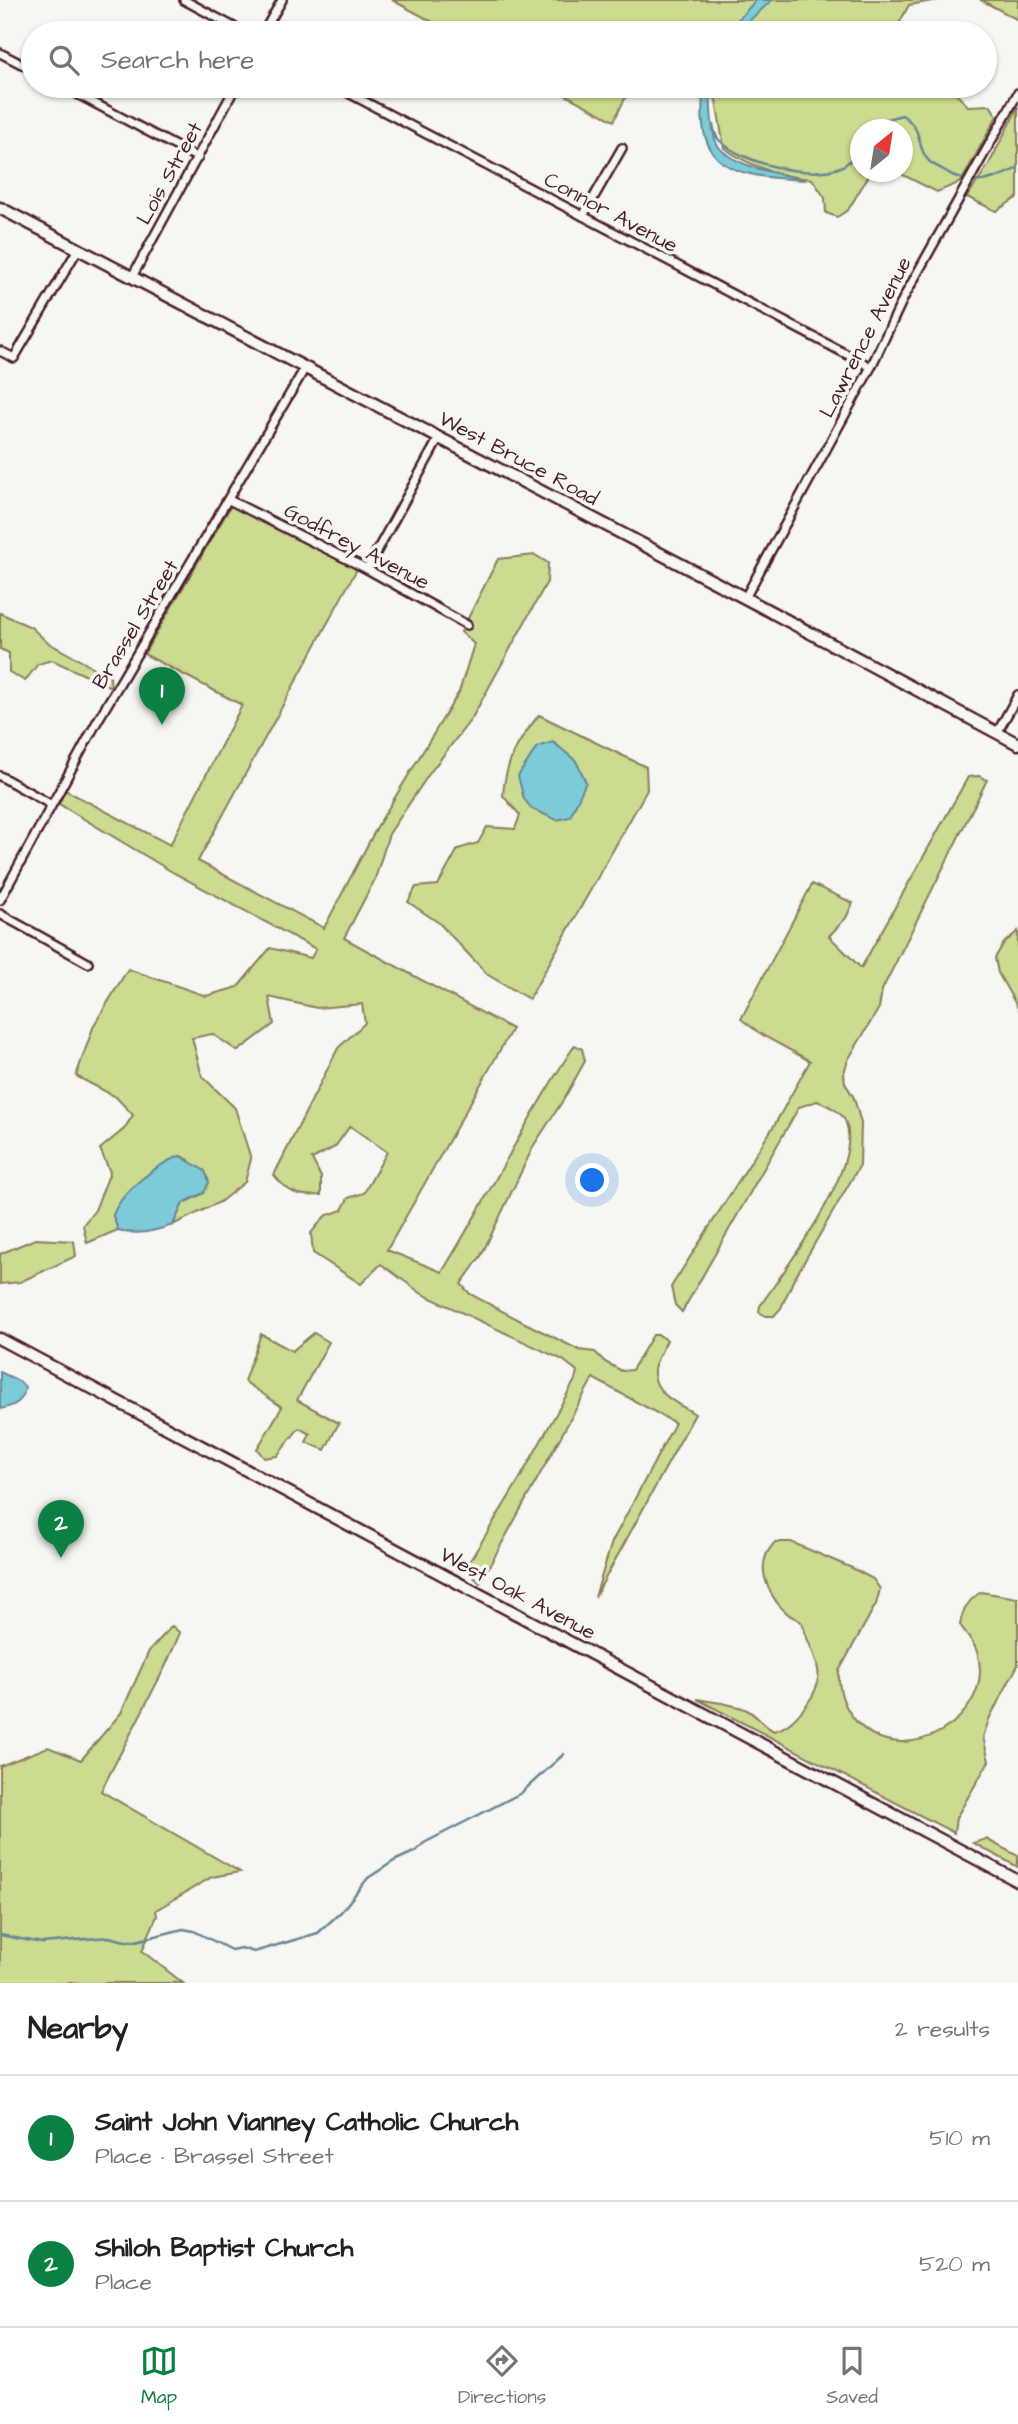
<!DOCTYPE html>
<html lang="en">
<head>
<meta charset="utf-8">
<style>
	:root { --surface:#fff; --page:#f2f2f2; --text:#202124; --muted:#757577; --line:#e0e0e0; --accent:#0b8043 }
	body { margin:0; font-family:"Architects Daughter",sans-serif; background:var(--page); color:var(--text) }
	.compass { position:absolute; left:850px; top:119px; width:63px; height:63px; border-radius:50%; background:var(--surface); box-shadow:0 2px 5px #0004; rotate:30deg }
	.you { position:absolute; left:593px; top:1181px; width:24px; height:24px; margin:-18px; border:5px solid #fff; border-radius:50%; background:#1a73e8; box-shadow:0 0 0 10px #1a73e833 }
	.badge { display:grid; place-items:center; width:46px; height:46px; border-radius:50%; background:var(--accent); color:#fff; font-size:23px; font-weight:700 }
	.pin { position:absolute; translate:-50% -58px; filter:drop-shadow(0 2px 4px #0008) }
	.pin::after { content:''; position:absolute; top:37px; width:24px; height:21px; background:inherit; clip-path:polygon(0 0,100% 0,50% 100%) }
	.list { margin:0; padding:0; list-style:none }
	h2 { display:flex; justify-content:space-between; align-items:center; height:91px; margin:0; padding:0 28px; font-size:30px }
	h2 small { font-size:23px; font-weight:400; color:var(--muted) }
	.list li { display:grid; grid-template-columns:46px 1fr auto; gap:21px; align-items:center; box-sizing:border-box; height:126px; padding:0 28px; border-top:2px solid var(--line) }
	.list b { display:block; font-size:26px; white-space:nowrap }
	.list p { margin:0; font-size:23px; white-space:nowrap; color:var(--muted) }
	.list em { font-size:23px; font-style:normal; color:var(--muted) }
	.icon { flex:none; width:38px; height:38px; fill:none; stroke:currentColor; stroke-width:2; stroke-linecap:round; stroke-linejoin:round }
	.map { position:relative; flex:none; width:1018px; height:1983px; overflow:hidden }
	.search { position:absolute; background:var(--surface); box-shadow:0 2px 5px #0004; left:21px; right:21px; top:21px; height:77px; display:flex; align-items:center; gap:18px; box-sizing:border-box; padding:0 24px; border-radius:38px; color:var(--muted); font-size:26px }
	.sheet { height:343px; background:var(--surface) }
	nav { display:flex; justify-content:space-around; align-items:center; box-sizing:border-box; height:98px; border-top:2px solid var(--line); background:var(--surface); font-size:19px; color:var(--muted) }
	nav a { display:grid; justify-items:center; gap:4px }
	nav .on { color:var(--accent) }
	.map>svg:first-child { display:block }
	.green { fill:#cbdb8f; stroke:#8a7d5d; stroke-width:2 }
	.water { fill:#7ccbd9; stroke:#688693; stroke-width:2 }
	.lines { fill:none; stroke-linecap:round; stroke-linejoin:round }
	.stream { stroke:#688693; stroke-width:2.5 }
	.street-casing { stroke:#4a1f2b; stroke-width:12 }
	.secondary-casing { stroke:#4a1f2b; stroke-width:15 }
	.street { stroke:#f6f6f2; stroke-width:7 }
	.secondary { stroke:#f6f6f2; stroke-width:10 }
	.labels { text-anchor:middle; stroke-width:7; stroke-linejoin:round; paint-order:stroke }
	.street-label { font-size:21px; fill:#4a1f2b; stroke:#f6f6f2 }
</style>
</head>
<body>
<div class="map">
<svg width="1018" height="1983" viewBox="0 0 1018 1983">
	<rect width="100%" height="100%" fill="#f6f6f2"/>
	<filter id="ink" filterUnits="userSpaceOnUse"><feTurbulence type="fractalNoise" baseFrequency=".0143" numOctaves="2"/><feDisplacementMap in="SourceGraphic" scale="14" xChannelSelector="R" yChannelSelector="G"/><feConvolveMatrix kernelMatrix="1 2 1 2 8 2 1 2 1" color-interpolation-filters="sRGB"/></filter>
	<g filter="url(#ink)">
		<g class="green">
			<polygon points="392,0 939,0 909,5 894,33 453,33"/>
			<polygon points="980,0 1018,0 1018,20 983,1"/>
			<polygon points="549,86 631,86 614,121"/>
			<path d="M684 86H948L968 106 990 105 997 116 961 182 937 192 897 172H902V130H860V172H871L848 210 837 217 826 213 825 198 812 179C781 177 749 166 724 148L716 100 702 86Z"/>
			<polygon points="1018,107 1018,197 996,211 967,197 989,164"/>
			<path d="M232 504 357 569 198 861 324 928 377 827 459 692 474 644 461 632 498 559 535 555 548 563 547 582 472 718 429 774 389 834 375 879 344 938 512 1029 387 1250 442 1272C488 1198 526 1118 575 1045L582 1049 585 1061 564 1099 534 1145 481 1256 461 1284 470 1294 523 1322 579 1350 595 1352 605 1362 622 1371 632 1370 653 1335H659L667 1340C663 1349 654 1362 654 1371 653 1394 679 1404 695 1414L595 1597 612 1542 675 1423 593 1378 480 1583 465 1569 519 1480 575 1380 577 1371 563 1360 422 1294 381 1264 361 1284 313 1253 311 1233 325 1216 342 1210 348 1198 364 1193 387 1152 350 1126 335 1147 312 1159 321 1177V1195C298 1197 288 1193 274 1175L338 1048 365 1023 362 1004 317 1008 269 997 274 1024 238 1051 212 1034 192 1038 202 1076 235 1108 251 1159 245 1182 220 1202 173 1225 183 1203 204 1193 189 1160 181 1156C153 1166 127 1189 113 1215L118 1230 87 1243 83 1225 95 1210 110 1172 100 1149 124 1129 133 1115 116 1097 76 1076 94 1025 128 969 206 996 238 987 270 948 311 958 316 949 174 873 59 804 65 790 170 845 242 705 144 654Z"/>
			<polygon points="0,613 31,627 47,642 110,677 111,687 52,660 38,664 25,681 9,672 9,653 0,649"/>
			<path d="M539 715 646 767 647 790 529 999 488 975 439 923 408 902 416 887 438 885 458 849 478 843 487 827 515 829 520 815 503 796C505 762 518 741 539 715Z"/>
			<path d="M979 776 987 780 882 990 879 1008 848 1060 844 1073 845 1083 854 1098 861 1123 860 1165 793 1281 781 1308 774 1316H766L759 1312 760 1306C785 1269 863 1168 846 1123 842 1111 827 1105 817 1101L799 1107 682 1312 675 1305 671 1287 775 1124 810 1061 762 1035 741 1019 812 884 853 903 846 918 829 936 861 968 968 777Z"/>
			<polygon points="1018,931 1018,1008 998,973 995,958 1004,943"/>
			<polygon points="35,1239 74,1241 76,1256 20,1282 0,1284 0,1254"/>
			<polygon points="314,1333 329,1342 297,1400 339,1423 325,1450 306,1442 310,1434 299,1428 277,1456 264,1458 257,1449 282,1407 244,1381 261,1334 292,1351"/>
			<path d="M775 1542H791L852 1568 873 1579 880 1589 876 1604 839 1671C838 1689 844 1707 856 1721 902 1774 998 1717 977 1652 974 1642 966 1633 960 1625 962 1610 968 1600 981 1592L1018 1598V1665L990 1717 983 1737 989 1761 956 1818 954 1833 697 1699C711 1702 735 1704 747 1710 758 1716 763 1726 774 1731 789 1727 798 1716 807 1704 826 1679 818 1664 807 1638 805 1634 804 1626 802 1623 799 1619 791 1617 788 1614 773 1602 758 1575 766 1556 767 1551 772 1546 775 1542Z"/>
			<polygon points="172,1626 180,1633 165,1667 101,1791 240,1872 212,1877 156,1910 157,1916 142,1951 183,1983 0,1983 0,1766 48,1747 81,1760 121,1713 149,1651"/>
			<polygon points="986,1839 1018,1856 1018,1867 973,1843"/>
		</g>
		<g class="water">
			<polygon points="756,0 772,0 736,33 726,33"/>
			<path d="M704 86H711C710 97 711 137 718 146 734 167 780 174 805 180 732 176 693 170 704 86Z"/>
			<polygon points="553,742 576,761 586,782 570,817 557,820 532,809 524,799 518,776 537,747"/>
			<path d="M180 1156 205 1171 209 1182 204 1193 183 1203 173 1225C154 1231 138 1236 118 1230L113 1215C122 1191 157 1164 180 1156Z"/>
			<path d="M0 1372 19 1381 25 1387C24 1402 14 1406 0 1409Z"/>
		</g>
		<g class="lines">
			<g class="stream">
				<path d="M713 125C714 130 715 135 718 139 742 164 810 180 841 167 849 163 855 156 860 149"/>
				<path d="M875 130 883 120 902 115C925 130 915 145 928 160 931 164 938 167 942 169 972 189 987 182 1018 168"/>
				<polyline points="0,1935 42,1943 109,1937 125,1941 136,1941 183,1929 194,1931 231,1950 241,1948 254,1952 318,1933 341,1912 368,1878 394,1861 416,1851 424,1843 521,1793 564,1754"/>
			</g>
			<defs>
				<g id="street">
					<polyline points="184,0 245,33"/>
					<polyline points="263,33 282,0"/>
					<polyline points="0,53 33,70"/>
					<polyline points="62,86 198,158"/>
					<polyline points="335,86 871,367"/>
					<polyline points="583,216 622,148"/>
					<polyline points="132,277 236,86"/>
					<polyline points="0,351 14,358 78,249"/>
					<polyline points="229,500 367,569 467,625"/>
					<polyline points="367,569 439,438"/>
					<polyline points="745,598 871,367 904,297 1018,93"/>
					<polyline points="997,733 1018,695"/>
					<polyline points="0,776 50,804"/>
					<polyline points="0,900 98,720 305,368"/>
					<polyline points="0,914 88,963"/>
				</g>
				<g id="secondary">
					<polyline points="0,208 745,598 1018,744"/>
					<polyline points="0,1339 1018,1881"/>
				</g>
			</defs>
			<use href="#street" class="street-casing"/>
			<use href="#secondary" class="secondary-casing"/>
			<use href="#street" class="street"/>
			<use href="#secondary" class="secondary"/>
		</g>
	</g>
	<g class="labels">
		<g class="street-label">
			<text transform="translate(169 173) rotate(-61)" y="7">Lois Street</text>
			<text transform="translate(611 212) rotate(28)" y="7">Connor Avenue</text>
			<text transform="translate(865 337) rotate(-63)" y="7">Lawrence Avenue</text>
			<text transform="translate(519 458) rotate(28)" y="7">West Bruce Road</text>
			<text transform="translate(357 546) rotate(28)" y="7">Godfrey Avenue</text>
			<text transform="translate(135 624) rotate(-59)" y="7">Brassel Street</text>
			<text transform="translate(518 1593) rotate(28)" y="7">West Oak Avenue</text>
		</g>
	</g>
</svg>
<svg class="compass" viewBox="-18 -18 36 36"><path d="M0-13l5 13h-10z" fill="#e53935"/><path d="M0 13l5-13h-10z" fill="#757577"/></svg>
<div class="you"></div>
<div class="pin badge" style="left:162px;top:725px">1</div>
<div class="pin badge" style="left:61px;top:1558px">2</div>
<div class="search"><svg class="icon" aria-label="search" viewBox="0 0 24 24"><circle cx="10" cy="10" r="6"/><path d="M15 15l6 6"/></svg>Search here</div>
</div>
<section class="sheet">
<h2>Nearby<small>2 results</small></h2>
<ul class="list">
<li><span class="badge">1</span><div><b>Saint John Vianney Catholic Church</b><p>Place · Brassel Street</p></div><em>510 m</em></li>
<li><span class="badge">2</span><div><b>Shiloh Baptist Church</b><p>Place</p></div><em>520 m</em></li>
</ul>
</section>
<nav>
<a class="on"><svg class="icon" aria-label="map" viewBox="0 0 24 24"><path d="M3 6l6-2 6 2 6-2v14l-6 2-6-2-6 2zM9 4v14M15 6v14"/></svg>Map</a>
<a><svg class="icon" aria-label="directions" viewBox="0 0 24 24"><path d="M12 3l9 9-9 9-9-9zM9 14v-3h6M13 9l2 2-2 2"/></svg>Directions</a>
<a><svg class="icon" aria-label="saved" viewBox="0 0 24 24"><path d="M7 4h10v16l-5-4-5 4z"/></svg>Saved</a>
</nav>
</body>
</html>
